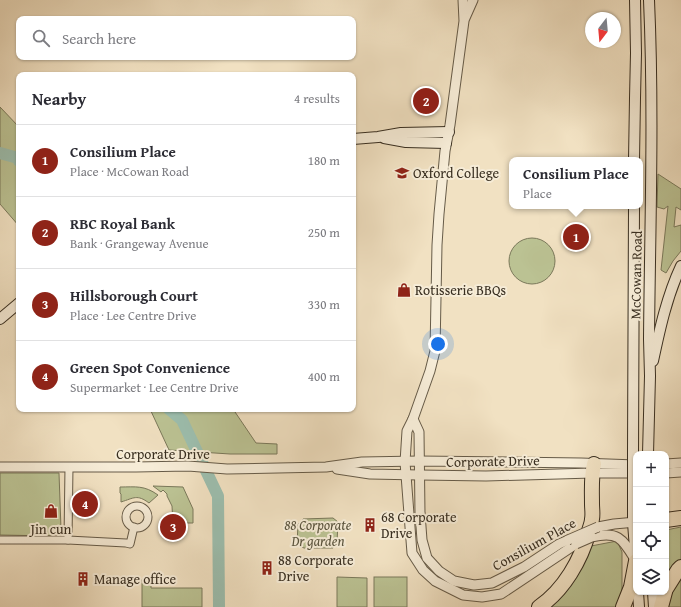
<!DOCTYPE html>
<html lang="en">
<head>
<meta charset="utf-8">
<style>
	:root { --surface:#fff; --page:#f7f7f7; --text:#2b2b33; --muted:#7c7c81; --line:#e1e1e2; --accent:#8f2418 }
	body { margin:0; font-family:"Gentium Book Plus",serif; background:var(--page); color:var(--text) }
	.controls { position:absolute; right:12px; bottom:12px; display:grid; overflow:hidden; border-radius:8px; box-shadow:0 1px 3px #0004 }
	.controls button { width:36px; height:36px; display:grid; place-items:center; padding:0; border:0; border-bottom:1px solid var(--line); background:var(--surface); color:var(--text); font:20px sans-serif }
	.compass { position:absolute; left:585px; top:12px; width:36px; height:36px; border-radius:50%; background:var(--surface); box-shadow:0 1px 3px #0004; rotate:196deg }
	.you { position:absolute; left:438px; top:344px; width:14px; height:14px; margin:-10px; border:3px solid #fff; border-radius:50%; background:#1a73e8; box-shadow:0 0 0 6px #1a73e833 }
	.badge { display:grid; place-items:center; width:26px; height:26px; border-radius:50%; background:var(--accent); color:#fff; font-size:13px; font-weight:700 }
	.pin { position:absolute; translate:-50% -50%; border:2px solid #fff; box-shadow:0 1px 4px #0006 }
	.popup { position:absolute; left:509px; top:157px; width:134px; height:52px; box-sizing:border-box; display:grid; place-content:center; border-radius:8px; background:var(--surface); filter:drop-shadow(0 1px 3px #0005); font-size:13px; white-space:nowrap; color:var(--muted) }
	.popup b { font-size:15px; color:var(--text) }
	.popup::after { content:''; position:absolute; left:50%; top:100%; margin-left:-8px; border:8px solid transparent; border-top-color:var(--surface) }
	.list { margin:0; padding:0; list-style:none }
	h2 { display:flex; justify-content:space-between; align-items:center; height:52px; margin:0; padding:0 16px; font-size:17px }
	h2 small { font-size:13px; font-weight:400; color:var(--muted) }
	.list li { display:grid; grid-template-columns:26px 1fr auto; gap:12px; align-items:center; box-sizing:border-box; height:72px; padding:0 16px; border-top:1px solid var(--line) }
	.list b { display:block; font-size:15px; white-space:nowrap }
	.list p { margin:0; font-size:13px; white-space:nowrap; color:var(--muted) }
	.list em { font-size:13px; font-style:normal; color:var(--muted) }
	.icon { flex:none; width:22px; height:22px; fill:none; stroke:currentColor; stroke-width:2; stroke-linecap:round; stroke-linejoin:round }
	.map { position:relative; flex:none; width:681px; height:607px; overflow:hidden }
	.search { position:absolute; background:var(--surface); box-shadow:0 1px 3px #0004; left:16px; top:16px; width:340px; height:44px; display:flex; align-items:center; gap:10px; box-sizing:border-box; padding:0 14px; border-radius:8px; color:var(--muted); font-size:15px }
	.panel { position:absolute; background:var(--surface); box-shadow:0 1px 3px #0004; left:16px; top:72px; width:340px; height:340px; border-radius:8px }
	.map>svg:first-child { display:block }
	.green { fill:#bbc293; stroke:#7a785a }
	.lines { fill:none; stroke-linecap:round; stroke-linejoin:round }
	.river { stroke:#9cbeae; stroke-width:12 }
	.minor-casing { stroke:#665b48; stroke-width:9 }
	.tertiary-casing { stroke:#665b48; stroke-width:11 }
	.secondary-casing { stroke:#382e20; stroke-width:12 }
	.motorway-casing { stroke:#382e20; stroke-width:16 }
	.minor { stroke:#f6ecd7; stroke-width:7 }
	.tertiary { stroke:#f6ecd7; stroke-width:9 }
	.secondary { stroke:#f6ecd7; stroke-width:10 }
	.motorway { stroke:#f1e1c2; stroke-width:14 }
	.tertiary-bridge-casing { stroke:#665b48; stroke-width:11; stroke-linecap:butt }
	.secondary-bridge-casing { stroke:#382e20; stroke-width:12; stroke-linecap:butt }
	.tertiary-bridge { stroke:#f6ecd7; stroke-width:9 }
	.secondary-bridge { stroke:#f6ecd7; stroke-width:10 }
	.labels { text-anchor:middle; stroke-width:4; stroke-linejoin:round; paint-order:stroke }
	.poi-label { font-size:14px; fill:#382e20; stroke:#f6ecd7; text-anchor:start }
	.street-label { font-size:14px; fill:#382e20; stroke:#f6ecd7 }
	.park-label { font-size:14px; font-style:italic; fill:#59533d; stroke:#f6ecd7 }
</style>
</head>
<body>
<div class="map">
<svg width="681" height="607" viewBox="0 0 681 607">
	<rect width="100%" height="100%" fill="#f1e1c2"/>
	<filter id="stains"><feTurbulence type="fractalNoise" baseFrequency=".005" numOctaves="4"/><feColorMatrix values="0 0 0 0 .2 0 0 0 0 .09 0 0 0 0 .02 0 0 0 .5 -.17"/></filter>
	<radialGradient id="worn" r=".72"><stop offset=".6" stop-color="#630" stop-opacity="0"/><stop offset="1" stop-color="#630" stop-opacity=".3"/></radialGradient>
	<g class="green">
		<polygon points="0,107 19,127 19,226 0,204"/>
		<polygon points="658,174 681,189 681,210 676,207 674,227 681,225 681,251 673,261 666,273 661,270 668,206 664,209 657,207"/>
		<circle cx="532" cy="261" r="23"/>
		<polygon points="150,409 233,409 256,443 277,444 277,454 230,454 169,450"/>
		<polygon points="0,473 59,473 61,529 52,536 0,535"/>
		<polygon points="153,486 183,487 193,509 193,523 173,523 172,506 167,496 167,494 163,490 161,492"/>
		<path d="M120 487C136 487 144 485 158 495L149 503C137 494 134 498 121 502V494L120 493Z"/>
		<polygon points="333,518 338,522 337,542 333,548 304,548 297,545 298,524 303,519"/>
		<polygon points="681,527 681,564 666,579 666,530"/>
		<polygon points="617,541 622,552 622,591 617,607 547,607 591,546"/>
		<polygon points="681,576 681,607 667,607 668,600"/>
		<polygon points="337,577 367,578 367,607 337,607"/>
		<rect x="374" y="577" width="33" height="30"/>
		<polygon points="142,579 151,581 151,588 202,588 202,607 142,607"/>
	</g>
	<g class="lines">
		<g class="river">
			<polyline points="0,153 18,158 19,161"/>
			<polyline points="169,409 182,420 218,496 219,607"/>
		</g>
		<defs>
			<g id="minor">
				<circle cx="137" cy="517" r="11"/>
				<polyline points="0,540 68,540 126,543 130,544 134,527"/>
				<polyline points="68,540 69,467"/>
			</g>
			<g id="tertiary">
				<polyline points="463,0 464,21 450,125 445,151 439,214 437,245 435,351 430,371 413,419 407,431 405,462 412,553 423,570 435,581 463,595 482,597 501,594 576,544"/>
				<polyline points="465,18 473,0"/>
				<polyline points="413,419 419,432 420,513 422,540 427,558 439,571 454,581 474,585 492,583 524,567 559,544 568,540"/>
				<polyline points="666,464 681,463"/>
				<polyline points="0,467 136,467 188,466 227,469 326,467 362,462 419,461 581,463 636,465"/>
				<polyline points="337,469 370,474 420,475 486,476 592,473 636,473"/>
				<polyline points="666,473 681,472"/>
				<polyline points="598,527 614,524 636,522"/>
				<path d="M592 537C619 530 623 540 636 561"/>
			</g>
			<g id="secondary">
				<polyline points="384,138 406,142 446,143"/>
				<polyline points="353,139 378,137 401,133 449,132"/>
				<polyline points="634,160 635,98 636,53 635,0"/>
				<polyline points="0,319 19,303"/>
				<path d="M653 361C660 328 667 296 681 266"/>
				<polyline points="633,454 634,206"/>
				<path d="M648 454 650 376 649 339C650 226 654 113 649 0"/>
				<polyline points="633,496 633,523 636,561"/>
				<polyline points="638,592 639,607"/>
				<polyline points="653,592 654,607"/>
			</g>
			<g id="motorway">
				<polyline points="666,520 681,518"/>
				<polyline points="666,589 678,570 681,567"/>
				<path d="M539 607C564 590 581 560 589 531 590 527 592 523 592 519 593 514 592 509 592 504 592 490 591 477 594 464"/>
				<polyline points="623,607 631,587 636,561"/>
				<polyline points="661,607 665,592"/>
			</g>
		</defs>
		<use href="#minor" class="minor-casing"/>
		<use href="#tertiary" class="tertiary-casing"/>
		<use href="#secondary" class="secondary-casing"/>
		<use href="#motorway" class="motorway-casing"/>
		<use href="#minor" class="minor"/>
		<use href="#tertiary" class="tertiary"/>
		<use href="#secondary" class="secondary"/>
		<use href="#motorway" class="motorway"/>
		<defs>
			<g id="tertiary-bridge">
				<polyline points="568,540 598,527"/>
				<polyline points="576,544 592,537"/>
			</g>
			<polyline id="secondary-bridge" points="633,496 633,454"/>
		</defs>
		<use href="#tertiary-bridge" class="tertiary-bridge-casing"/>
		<use href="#secondary-bridge" class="secondary-bridge-casing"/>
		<use href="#tertiary-bridge" class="tertiary-bridge"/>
		<use href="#secondary-bridge" class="secondary-bridge"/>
	</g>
	<defs>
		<symbol id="university-bare" viewBox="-9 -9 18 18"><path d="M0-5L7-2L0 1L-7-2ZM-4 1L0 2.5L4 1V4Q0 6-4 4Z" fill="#8f2418" stroke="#f6ecd7" stroke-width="2.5" paint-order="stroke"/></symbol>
		<symbol id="shop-bare" viewBox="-9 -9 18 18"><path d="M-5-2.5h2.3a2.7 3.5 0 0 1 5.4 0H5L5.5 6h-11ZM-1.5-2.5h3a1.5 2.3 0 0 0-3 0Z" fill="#8f2418" stroke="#f6ecd7" stroke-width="2.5" paint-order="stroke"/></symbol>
		<symbol id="building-bare" viewBox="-9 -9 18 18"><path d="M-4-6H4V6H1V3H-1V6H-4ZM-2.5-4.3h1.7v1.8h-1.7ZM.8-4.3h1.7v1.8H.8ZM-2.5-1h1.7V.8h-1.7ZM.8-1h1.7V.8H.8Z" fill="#8f2418" stroke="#f6ecd7" stroke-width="2.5" paint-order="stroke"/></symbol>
	</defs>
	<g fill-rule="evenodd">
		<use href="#university-bare" x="392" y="163" width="20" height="20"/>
		<use href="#shop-bare" x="394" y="280" width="20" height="20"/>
		<use href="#shop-bare" x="41" y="501" width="20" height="20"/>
		<use href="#building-bare" x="360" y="515" width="20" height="20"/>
		<use href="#building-bare" x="257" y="558" width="20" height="20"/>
		<use href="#building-bare" x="73" y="569" width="20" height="20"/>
	</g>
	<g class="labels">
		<g class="poi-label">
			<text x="413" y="178">Oxford College</text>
			<text x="415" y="295">Rotisserie BBQs</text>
			<text x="381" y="522">68 Corporate<tspan x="381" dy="16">Drive</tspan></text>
			<text x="51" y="534" text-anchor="middle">Jin cun</text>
			<text x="278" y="565">88 Corporate<tspan x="278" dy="16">Drive</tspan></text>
			<text x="94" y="584">Manage office</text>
		</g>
		<g class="street-label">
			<text transform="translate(636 275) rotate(-89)" y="5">McCowan Road</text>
			<text x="163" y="459">Corporate Drive</text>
			<text transform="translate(493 461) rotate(-1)" y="5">Corporate Drive</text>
			<text transform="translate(534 544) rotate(-29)" y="5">Consilium Place</text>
		</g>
		<g class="park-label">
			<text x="318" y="530">88 Corporate<tspan x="318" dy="16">Dr garden</tspan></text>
		</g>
	</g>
	<rect width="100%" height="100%" filter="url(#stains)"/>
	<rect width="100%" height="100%" fill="url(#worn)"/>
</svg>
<div class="controls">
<button>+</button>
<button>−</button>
<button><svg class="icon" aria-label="locate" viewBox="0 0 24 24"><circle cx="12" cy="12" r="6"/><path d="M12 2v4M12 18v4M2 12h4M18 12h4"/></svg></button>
<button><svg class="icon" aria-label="layers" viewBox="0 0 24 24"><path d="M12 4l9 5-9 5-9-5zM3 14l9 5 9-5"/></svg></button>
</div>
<svg class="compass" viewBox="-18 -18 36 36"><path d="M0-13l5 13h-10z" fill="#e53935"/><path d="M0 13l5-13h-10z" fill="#7c7c81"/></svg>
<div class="you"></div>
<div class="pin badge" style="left:576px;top:237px">1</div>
<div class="popup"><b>Consilium Place</b>Place</div>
<div class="pin badge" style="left:426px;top:101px">2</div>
<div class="pin badge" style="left:173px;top:527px">3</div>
<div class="pin badge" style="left:85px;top:504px">4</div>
<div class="search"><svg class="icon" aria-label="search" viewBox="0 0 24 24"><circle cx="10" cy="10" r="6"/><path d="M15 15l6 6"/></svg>Search here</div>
<section class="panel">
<h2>Nearby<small>4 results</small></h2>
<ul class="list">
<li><span class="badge">1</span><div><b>Consilium Place</b><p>Place · McCowan Road</p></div><em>180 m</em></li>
<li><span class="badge">2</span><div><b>RBC Royal Bank</b><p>Bank · Grangeway Avenue</p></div><em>250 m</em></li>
<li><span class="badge">3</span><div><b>Hillsborough Court</b><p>Place · Lee Centre Drive</p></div><em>330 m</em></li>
<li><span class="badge">4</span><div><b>Green Spot Convenience</b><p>Supermarket · Lee Centre Drive</p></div><em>400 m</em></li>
</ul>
</section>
</div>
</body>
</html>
